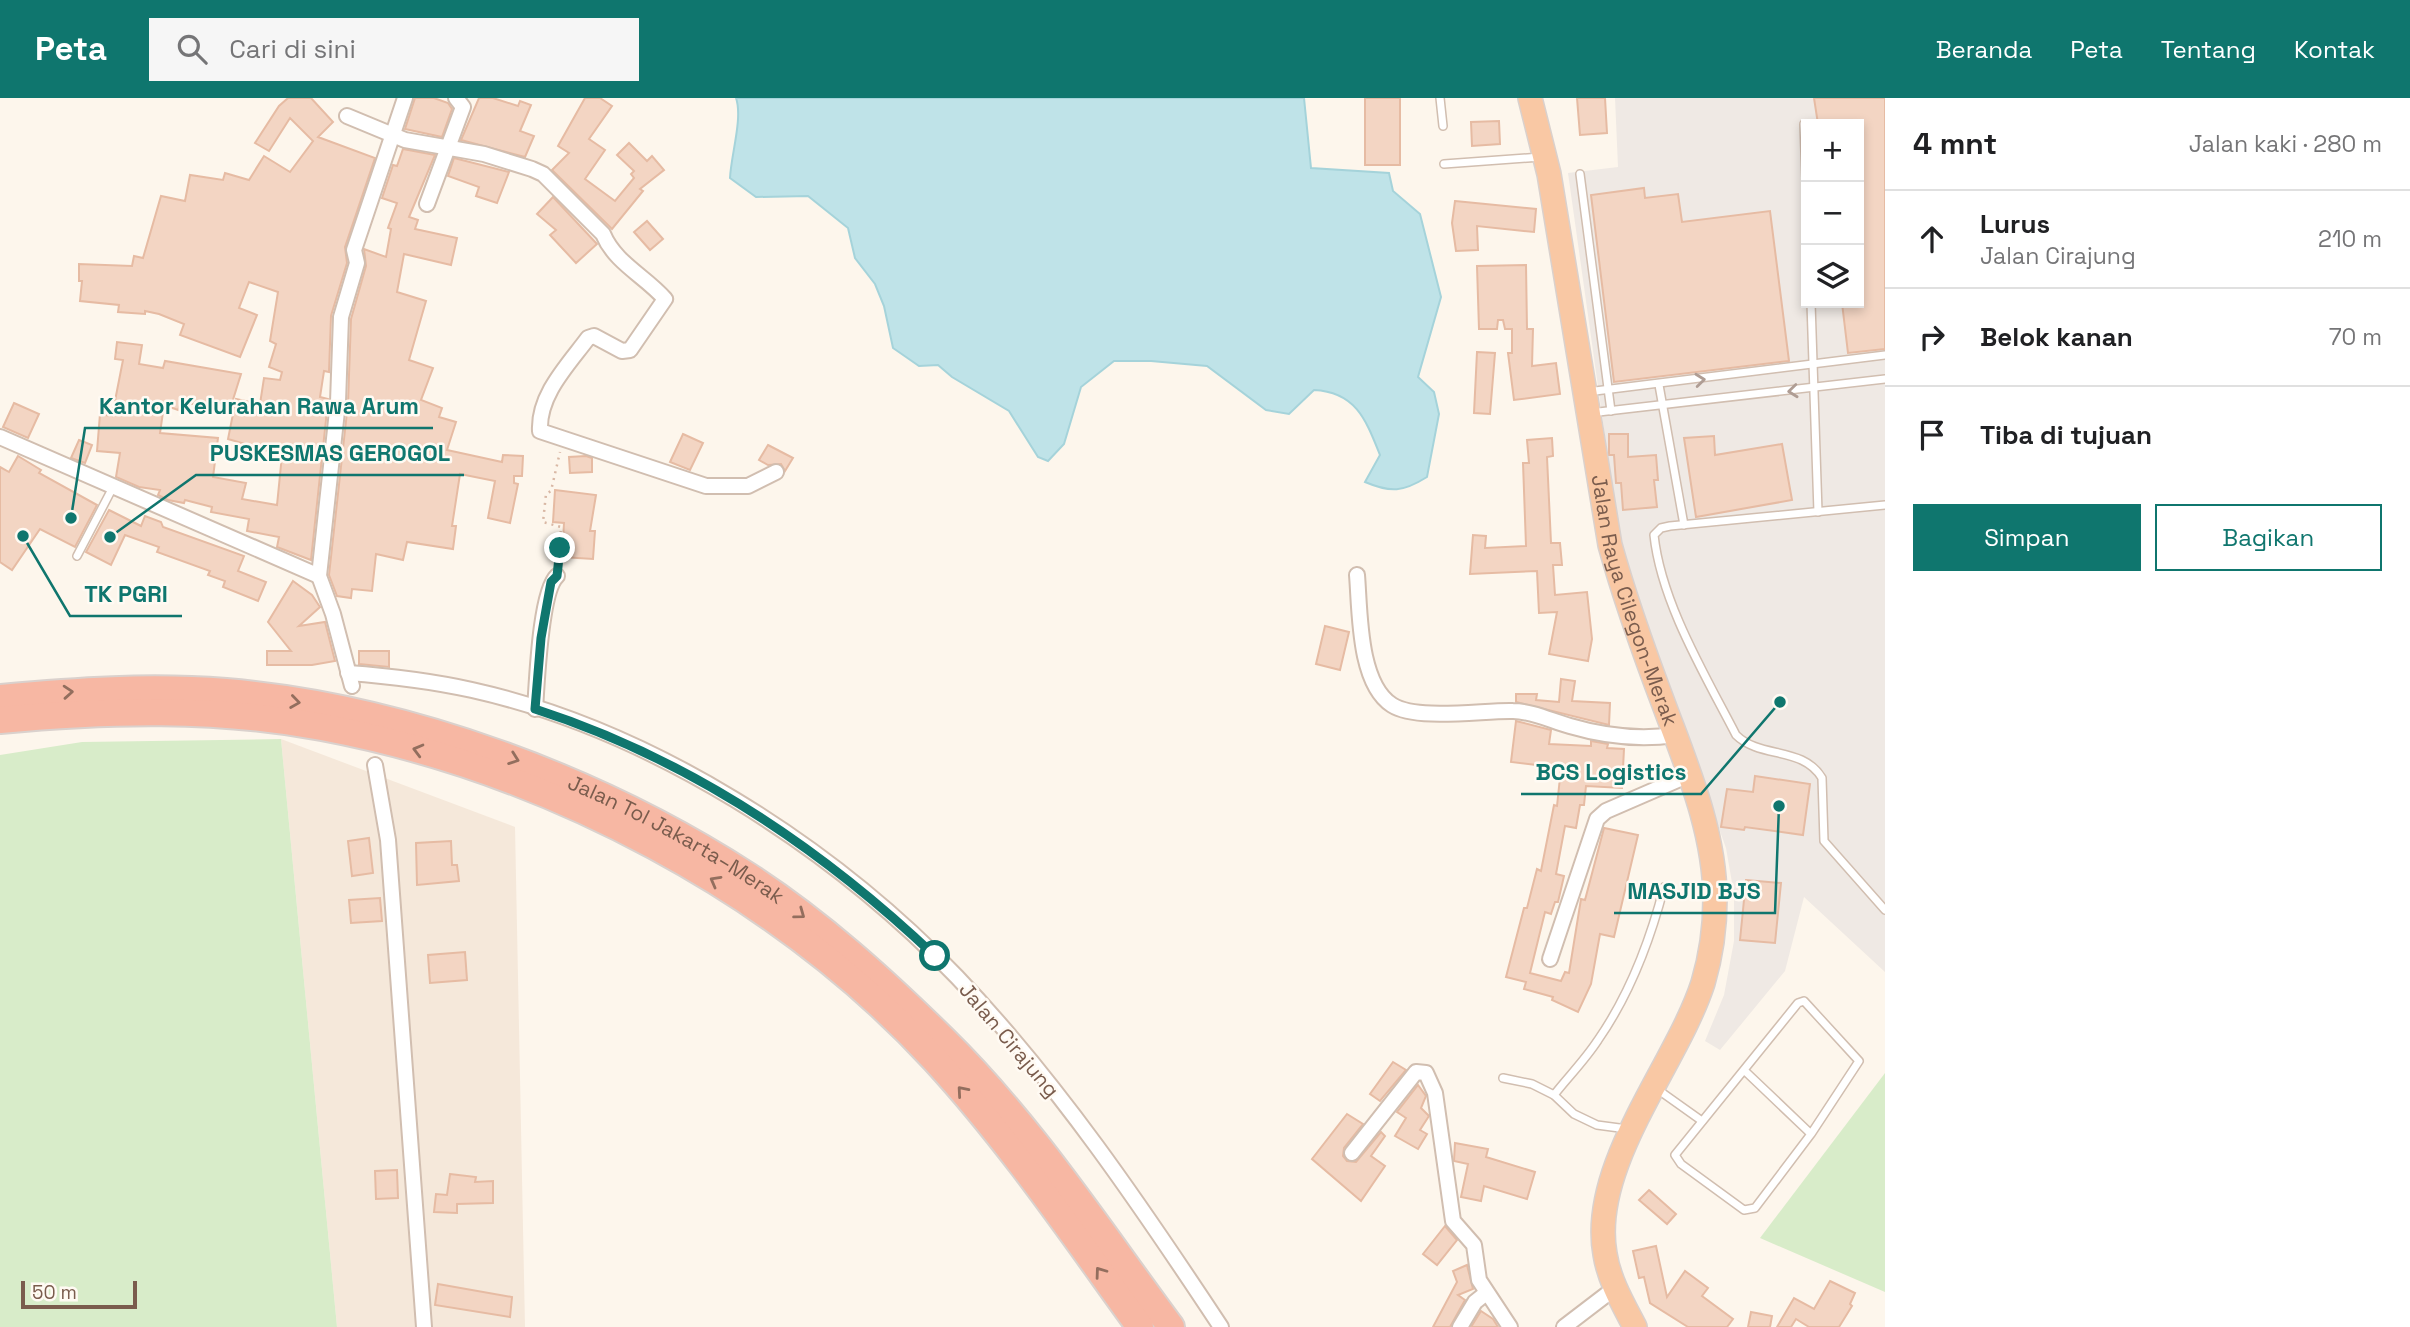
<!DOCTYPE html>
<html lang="id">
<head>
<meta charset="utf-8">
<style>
	:root { --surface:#fff; --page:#f6f6f6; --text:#202124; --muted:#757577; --line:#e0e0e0; --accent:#0f766e }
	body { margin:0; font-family:"Space Grotesk",sans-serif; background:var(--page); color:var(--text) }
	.controls { position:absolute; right:21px; top:21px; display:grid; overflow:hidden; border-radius:0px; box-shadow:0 4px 10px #0003 }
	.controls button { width:63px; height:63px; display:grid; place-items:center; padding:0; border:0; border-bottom:2px solid var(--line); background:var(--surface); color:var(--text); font:35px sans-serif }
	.scale { position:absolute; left:21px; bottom:18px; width:116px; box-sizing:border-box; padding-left:7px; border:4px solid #7a5c4d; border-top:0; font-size:19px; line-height:24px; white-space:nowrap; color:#7a5c4d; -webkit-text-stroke:5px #fffaf3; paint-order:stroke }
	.stop { position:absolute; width:21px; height:21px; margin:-16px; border:5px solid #0f766e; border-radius:50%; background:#fff }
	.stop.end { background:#0f766e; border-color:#fff; box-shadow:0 2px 7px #0008 }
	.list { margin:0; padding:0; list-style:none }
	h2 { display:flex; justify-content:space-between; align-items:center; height:91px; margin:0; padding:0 28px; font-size:30px }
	h2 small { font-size:23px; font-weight:400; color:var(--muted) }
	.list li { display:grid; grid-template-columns:46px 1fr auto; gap:21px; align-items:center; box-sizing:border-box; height:98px; padding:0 28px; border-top:2px solid var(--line) }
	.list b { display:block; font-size:26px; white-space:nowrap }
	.list p { margin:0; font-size:23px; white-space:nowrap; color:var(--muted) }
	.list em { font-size:23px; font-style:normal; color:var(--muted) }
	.actions { display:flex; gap:14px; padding:21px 28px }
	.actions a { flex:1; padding:16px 0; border:2px solid var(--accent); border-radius:0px; text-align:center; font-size:24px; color:var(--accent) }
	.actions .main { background:var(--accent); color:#fff }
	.icon { flex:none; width:38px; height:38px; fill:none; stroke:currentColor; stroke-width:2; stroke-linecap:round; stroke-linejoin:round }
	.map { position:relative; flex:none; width:1885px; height:1229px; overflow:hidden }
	header { display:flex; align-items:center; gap:42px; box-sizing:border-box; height:98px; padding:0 35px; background:var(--accent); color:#fff }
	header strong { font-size:33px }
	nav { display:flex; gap:38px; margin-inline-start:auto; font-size:24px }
	.search { width:490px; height:63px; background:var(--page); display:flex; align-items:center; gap:18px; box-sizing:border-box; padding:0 24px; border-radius:0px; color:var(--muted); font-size:26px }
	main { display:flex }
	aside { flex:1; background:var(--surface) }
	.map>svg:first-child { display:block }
	.residential { fill:#f5e8da }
	.industrial { fill:#efe9e4; fill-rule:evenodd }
	.green { fill:#d8ecc9 }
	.water { fill:#bfe3e8; stroke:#a5d3da; stroke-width:2 }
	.building { fill:#f3d5c3; stroke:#e6bba3; stroke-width:2 }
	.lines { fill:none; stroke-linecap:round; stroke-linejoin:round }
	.service-casing { stroke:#d1beb0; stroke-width:10 }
	.minor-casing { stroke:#d1beb0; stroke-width:18 }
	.trunk-casing { stroke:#dad1cd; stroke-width:26 }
	.motorway-casing { stroke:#dad1cd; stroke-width:30 }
	.path { stroke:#d9b8a5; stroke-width:2.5; stroke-dasharray:2 5; stroke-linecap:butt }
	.service { stroke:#fff; stroke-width:7 }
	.minor { stroke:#fff; stroke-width:14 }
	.trunk { stroke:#f9c8a4; stroke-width:23 }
	.motorway { stroke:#f7b7a3; stroke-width:26 }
	.oneway { stroke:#af9d94 }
	.oneway2 { stroke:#936e5e }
	.route { stroke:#0f766e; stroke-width:9 }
	.labels { text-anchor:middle; stroke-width:5; stroke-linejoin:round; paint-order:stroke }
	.street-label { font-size:21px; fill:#7a5c4d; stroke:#fffaf3 }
	.leader { fill:none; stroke:#0f766e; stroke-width:2.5 }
	.callout-dot { fill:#0f766e; stroke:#fffaf3; stroke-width:2.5 }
	.callout-label { font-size:23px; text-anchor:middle; font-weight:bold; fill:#0f766e; stroke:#fffaf3; stroke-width:5; stroke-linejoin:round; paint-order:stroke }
</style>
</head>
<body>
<header>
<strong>Peta</strong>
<div class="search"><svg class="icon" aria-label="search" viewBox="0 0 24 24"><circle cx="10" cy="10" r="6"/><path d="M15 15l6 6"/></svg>Cari di sini</div>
<nav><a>Beranda</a><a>Peta</a><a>Tentang</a><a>Kontak</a></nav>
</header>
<main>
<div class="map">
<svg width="1885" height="1229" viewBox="0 0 1885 1229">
	<rect width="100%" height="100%" fill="#fdf6ec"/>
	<polygon class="residential" points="281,641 515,729 525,1229 337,1229"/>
	<path class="industrial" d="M1615 0H1885V874L1804 799 1785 873 1720 952 1705 943 1724 897 1734 843V796L1726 750 1622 459 1568 75 1618 69ZM1806 26H1859V205H1806Z"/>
	<g class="green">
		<polygon points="281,641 337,1229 0,1229 0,657 82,644"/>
		<polygon points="1885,975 1885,1194 1760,1140"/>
	</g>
	<path class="water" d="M736 0H1304L1311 70 1389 75 1393 93 1420 116 1441 199 1418 279 1434 294 1439 316 1427 379C1403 394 1391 395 1365 384L1380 357C1366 322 1356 294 1314 292L1289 316 1266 312 1207 268 1151 263H1114L1081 289 1064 346 1048 363 1038 359 1009 313 952 279 938 267 919 268 893 250 884 208 875 186 855 160 848 130 808 98 756 99 730 80C731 57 743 20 736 0Z"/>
	<g class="building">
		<polygon points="288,0 311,0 333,24 318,39 375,60 345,149 347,165 331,218 329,274 324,273 320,299 328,301 328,303 311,462 277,449 279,439 247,433 249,421 211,414 212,409 185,402 184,405 168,402 158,397 160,392 139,389 116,379 120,355 97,353 100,316 112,318 123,262 115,261 117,244 142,247 139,266 163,270 165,263 241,276 231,308 207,302 206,308 181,304 178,312 164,307 160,335 218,340 213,379 246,385 242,401 277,407 282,357 228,341 236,301 260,306 264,280 280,282 282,274 269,269 276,246 270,243 278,194 249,184 239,210 257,217 240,259 180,237 184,226 159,216 145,213 145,216 118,214 119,207 80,203 82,183 79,183 79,166 132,168 134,158 143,160 161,98 185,103 190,77 223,82 225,75 249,82 264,58 290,74 313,43 290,20 269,53 255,45 279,8"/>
		<polygon points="415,0 434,0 448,5 452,11 442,39 405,31"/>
		<polygon points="479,0 493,0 518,8 520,3 531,7 520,33 534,38 525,59 461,42"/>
		<polygon points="585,0 600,0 612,8 589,41 605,52 585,81 615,103 634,80 631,76 634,73 617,57 629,45 647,63 652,58 664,72 640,91 643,93 612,131 552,72 569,55 558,48"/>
		<rect x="1365" y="0" width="35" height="67"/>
		<polygon points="1577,0 1605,0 1607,35 1580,37"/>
		<polygon points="1814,0 1885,0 1885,251 1848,255 1842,205 1859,205 1859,26 1818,26"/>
		<polygon points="1499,23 1500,46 1472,48 1471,24"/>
		<polygon points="403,51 435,57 409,119 418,122 415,131 457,140 451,167 404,156 397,194 426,203 409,262 433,270 421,302 442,310 439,319 456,324 447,352 502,364 503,357 523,358 522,378 514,378 514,385 518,386 510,425 488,420 495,383 460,376 452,428 456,428 453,451 407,444 403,462 376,456 372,493 352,491 351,500 337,498 329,477 348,305 351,221 366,168 364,151 386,159 391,131 388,130 397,105 382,100 393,67 397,68"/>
		<polygon points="454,60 509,74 497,105 476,98 479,89 448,78"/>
		<polygon points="1644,90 1645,100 1678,96 1682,124 1770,113 1789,263 1614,284 1591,97"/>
		<polygon points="553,99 597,146 576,165 550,137 556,132 537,116"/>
		<polygon points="1455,103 1536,111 1534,134 1477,128 1478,152 1456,153 1452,125"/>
		<polygon points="647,123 663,141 650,152 634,134"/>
		<polygon points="1526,167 1527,231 1533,231 1532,268 1556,265 1560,296 1514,302 1508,255 1512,255 1512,231 1505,231 1503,222 1498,222 1497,231 1479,231 1477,168"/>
		<polygon points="1477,254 1495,255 1490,316 1474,315"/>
		<polygon points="14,305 39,316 28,340 3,329"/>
		<polygon points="683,336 703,345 690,372 670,364"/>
		<polygon points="1609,336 1628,336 1628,359 1656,357 1658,382 1654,382 1657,409 1623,412 1621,385 1616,385 1614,357 1609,357"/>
		<polygon points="1714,338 1715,357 1782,346 1792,402 1696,419 1684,340"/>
		<polygon points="1552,340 1553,358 1547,359 1551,445 1560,445 1562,467 1553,467 1555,497 1587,494 1592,541 1588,563 1549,556 1557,514 1539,515 1537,473 1470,476 1473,437 1486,438 1485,450 1526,448 1523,365 1529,365 1527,342"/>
		<polygon points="79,342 92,347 85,365 71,360"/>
		<polygon points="768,347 793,360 785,373 781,366 768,367 759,362"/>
		<polygon points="18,358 41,372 39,375 97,407 75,449 40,431 12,472 0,464 0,369 9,374"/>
		<polygon points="586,358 592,360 592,374 570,375 569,359"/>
		<polygon points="555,392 596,397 590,433 595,433 593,461 562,459 564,425 553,424"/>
		<polygon points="109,412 141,428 145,418 161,424 163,429 244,458 238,473 266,484 258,503 223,489 225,483 208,477 210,473 157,454 159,449 125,437 111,467 86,454"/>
		<polygon points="293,483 312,497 320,509 299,528 325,524 335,563 312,567 267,567 267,553 291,553 268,524"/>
		<polygon points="1325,528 1349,534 1340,572 1316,566"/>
		<polygon points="359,553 389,553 389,569 359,566"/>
		<polygon points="1561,581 1575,583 1572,603 1610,605 1609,627 1516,604 1516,596 1537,596 1536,602 1559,604"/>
		<polygon points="1516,623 1551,632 1549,646 1591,648 1591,643 1608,646 1607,650 1624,651 1622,690 1586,688 1584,707 1580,707 1576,730 1565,728 1556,776 1564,778 1558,804 1555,804 1551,816 1545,814 1530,875 1561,883 1565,874 1569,875 1581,801 1585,802 1604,730 1638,737 1614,839 1600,836 1591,886 1578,914 1552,902 1553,899 1524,891 1526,884 1506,879 1524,810 1527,810 1537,771 1541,773 1554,707 1557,708 1561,670 1511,664"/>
		<polygon points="1755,678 1810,686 1803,737 1745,729 1744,732 1721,729 1727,691 1753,694"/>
		<polygon points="369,740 373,775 352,778 348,743"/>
		<polygon points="451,743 452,767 457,767 459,783 417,787 416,745"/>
		<polygon points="1746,782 1781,785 1775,845 1740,842"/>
		<polygon points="380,800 382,823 351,825 349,802"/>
		<polygon points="465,854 467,882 430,885 428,857"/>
		<polygon points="1393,964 1406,972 1380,1003 1370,996"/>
		<polygon points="1418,987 1426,998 1421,1010 1429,1018 1420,1032 1427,1036 1418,1051 1395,1038 1406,1020 1397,1014"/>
		<polygon points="1347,1016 1363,1026 1344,1050 1343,1058 1347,1063 1356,1064 1381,1034 1385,1038 1371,1058 1385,1068 1361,1103 1312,1061"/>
		<polygon points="1455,1045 1488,1051 1486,1059 1535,1074 1527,1101 1484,1088 1481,1103 1461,1099 1468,1066 1454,1063"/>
		<polygon points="397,1072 398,1100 376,1101 375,1073"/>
		<polygon points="450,1076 476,1079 475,1084 493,1083 493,1105 457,1106 457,1115 434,1114 436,1096 447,1097"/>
		<polygon points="1649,1092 1676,1116 1667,1126 1639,1102"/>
		<polygon points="1445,1128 1457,1142 1437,1167 1423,1156"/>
		<polygon points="1656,1148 1667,1199 1685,1173 1708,1190 1702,1198 1733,1221 1727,1229 1688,1229 1650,1205 1644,1179 1639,1180 1633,1153"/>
		<polygon points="1467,1167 1473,1191 1458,1197 1465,1202 1450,1229 1433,1229 1457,1184 1453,1173"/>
		<polygon points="1830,1183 1855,1195 1850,1206 1852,1208 1839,1229 1809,1229 1796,1221 1791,1229 1777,1229 1794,1200 1814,1211"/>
		<polygon points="438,1186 512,1199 510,1219 435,1207"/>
		<polygon points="1481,1213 1493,1221 1498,1229 1471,1229"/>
		<polygon points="1751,1214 1772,1218 1770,1229 1748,1229"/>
	</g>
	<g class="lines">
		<defs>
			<g id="service">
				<polyline points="1440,0 1443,28"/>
				<polyline points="1804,26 1806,80"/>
				<polyline points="1444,66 1541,59"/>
				<polyline points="1580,76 1611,313"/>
				<polyline points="1811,205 1818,414"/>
				<polyline points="1659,287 1684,427"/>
				<polyline points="1587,294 1885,257"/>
				<polyline points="1590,315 1885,281"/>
				<path d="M1885 407 1670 428 1661 430 1654 437C1661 504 1705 577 1736 637 1760 661 1803 648 1822 680L1824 743 1885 812"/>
				<polyline points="77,458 112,391"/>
				<polyline points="1746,974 1811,1036 1755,1110 1744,1112 1681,1066 1675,1057 1798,905 1804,903 1859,963 1811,1036"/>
				<polyline points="1503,980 1532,986 1554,997 1574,1016 1597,1027 1627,1031"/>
				<polyline points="1657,991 1702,1023"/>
				<path d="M1554 997C1568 979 1585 962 1598 942 1630 896 1650 843 1664 789"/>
			</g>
			<g id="minor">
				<path d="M347 18 405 42 484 56 532 71 543 76 603 136C615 165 645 178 665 201L630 252 622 253 594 238 588 240C568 267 538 297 540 333L706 388H748L776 374"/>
				<polyline points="427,106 463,9 456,0"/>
				<polyline points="0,339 319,478"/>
				<path d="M1357 477C1360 512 1358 585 1392 607 1417 623 1484 612 1513 613 1532 613 1552 623 1570 628 1604 638 1640 642 1675 637"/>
				<path d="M348 575C390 578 431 583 472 592 651 632 831 748 957 879 1057 984 1141 1108 1221 1229"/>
				<polyline points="352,588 333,516 319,478 338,304 341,219 357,165 354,152 405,0"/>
				<path d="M535 611C537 585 540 494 557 478"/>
				<polyline points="375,667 388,742 424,1229"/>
				<polyline points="1550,861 1597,721 1606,713 1689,677"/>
				<polyline points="1352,1055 1416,974 1426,975 1435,995 1453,1123 1474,1147 1479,1182 1510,1229"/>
				<polyline points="1460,1229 1475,1204 1485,1196"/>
				<polyline points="1564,1229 1615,1190"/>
			</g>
			<g id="trunk">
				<path id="s1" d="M1530 0 1549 76 1610 447C1625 501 1644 554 1664 607 1687 669 1715 734 1715 801 1715 829 1711 858 1703 885 1677 966 1589 1067 1605 1156 1609 1182 1623 1206 1635 1229"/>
			</g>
			<g id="motorway">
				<path id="s2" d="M0 600C75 593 150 588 226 594 404 609 598 681 748 778 819 824 883 882 943 941 1030 1026 1099 1132 1171 1229"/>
				<path d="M0 622C107 612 216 609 322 629 547 671 779 793 935 962 1011 1045 1074 1138 1140 1229"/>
			</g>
		</defs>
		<use href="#service" class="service-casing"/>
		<use href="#minor" class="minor-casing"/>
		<use href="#trunk" class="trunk-casing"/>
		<use href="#motorway" class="motorway-casing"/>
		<polyline class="path" points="559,463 561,429 543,424 546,396 551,393 560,354"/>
		<use href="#service" class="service"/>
		<use href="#minor" class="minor"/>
		<use href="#trunk" class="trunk"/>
		<use href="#motorway" class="motorway"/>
	</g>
	<defs><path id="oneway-chevron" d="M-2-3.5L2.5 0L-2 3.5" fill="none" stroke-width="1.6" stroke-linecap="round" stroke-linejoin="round" transform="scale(1.75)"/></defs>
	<g class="oneway">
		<use href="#oneway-chevron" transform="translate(1700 282) rotate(-6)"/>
		<use href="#oneway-chevron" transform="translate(1793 293) rotate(174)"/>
	</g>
	<g class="oneway2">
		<use href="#oneway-chevron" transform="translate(68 594) rotate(-4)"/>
		<use href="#oneway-chevron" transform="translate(295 604) rotate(8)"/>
		<use href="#oneway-chevron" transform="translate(418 652) rotate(-165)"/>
		<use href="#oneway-chevron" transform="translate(514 661) rotate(20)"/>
		<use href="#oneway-chevron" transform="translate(715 783) rotate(-151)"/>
		<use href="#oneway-chevron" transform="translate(800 816) rotate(36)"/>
		<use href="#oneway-chevron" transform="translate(962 993) rotate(-131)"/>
		<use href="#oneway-chevron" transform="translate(1100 1174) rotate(-126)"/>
	</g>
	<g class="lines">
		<path class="route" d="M560 450 557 478 551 484 541 540 535 611C687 660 820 749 935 858"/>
	</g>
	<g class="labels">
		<g class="street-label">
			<text dy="7" stroke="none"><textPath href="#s1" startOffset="514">Jalan Raya Cilegon-Merak</textPath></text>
			<text dy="7" stroke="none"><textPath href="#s2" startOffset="704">Jalan Tol Jakarta–Merak</textPath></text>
			<text transform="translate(1009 942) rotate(50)" y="7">Jalan Cirajung</text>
		</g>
	</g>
	<path class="leader" d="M71 420L85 330H433M110 439L196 377H464M23 438L70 518H182M1780 604L1701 696H1521M1779 708L1775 815H1614"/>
	<g class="callout-dot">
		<circle cx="71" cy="420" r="7"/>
		<circle cx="110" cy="439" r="7"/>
		<circle cx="23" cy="438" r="7"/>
		<circle cx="1780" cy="604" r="7"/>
		<circle cx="1779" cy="708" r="7"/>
	</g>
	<g class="callout-label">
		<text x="259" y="316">Kantor Kelurahan Rawa Arum</text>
		<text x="330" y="363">PUSKESMAS GEROGOL</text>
		<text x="126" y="504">TK PGRI</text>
		<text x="1611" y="682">BCS Logistics</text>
		<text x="1694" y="801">MASJID BJS</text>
	</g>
</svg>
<div class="controls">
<button>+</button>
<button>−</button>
<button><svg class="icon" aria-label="layers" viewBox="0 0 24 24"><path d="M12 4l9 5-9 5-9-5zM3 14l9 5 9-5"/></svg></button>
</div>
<div class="scale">50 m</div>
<div class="stop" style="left:935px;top:858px"></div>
<div class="stop end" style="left:560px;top:450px"></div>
</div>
<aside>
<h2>4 mnt<small>Jalan kaki · 280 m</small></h2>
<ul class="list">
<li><svg class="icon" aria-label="ahead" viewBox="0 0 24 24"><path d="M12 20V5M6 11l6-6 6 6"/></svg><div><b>Lurus</b><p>Jalan Cirajung</p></div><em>210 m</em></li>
<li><svg class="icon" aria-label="right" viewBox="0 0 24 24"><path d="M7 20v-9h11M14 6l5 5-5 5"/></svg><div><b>Belok kanan</b></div><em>70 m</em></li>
<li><svg class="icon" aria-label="arrive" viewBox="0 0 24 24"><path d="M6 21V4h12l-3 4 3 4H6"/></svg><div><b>Tiba di tujuan</b></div></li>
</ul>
<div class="actions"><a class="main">Simpan</a><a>Bagikan</a></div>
</aside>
</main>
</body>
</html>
